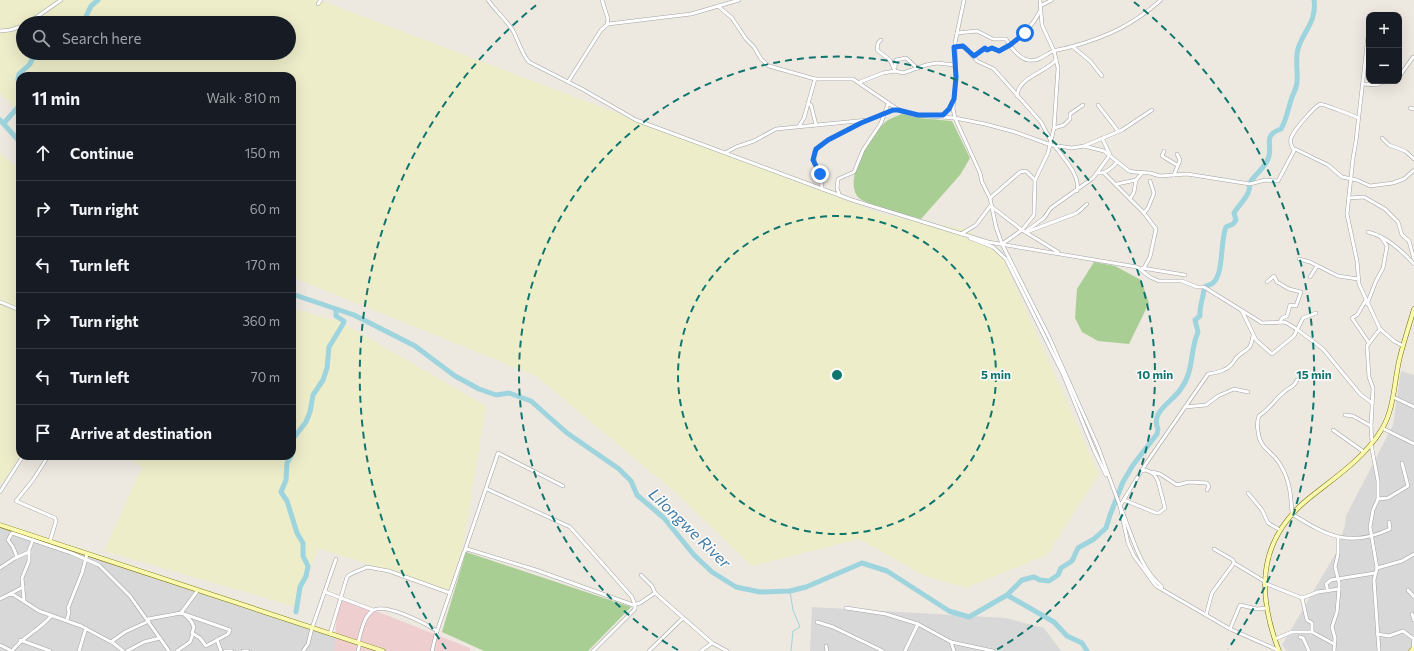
<!DOCTYPE html>
<html lang="en">
<head>
<meta charset="utf-8">
<style>
	:root { --surface:#171b24; --page:#242831; --text:#f1f3f6; --muted:#9ea1a6; --line:#363941 }
	body { margin:0; font-family:Commissioner,sans-serif; background:var(--page); color:var(--text) }
	.controls { position:absolute; right:12px; top:12px; display:grid; overflow:hidden; border-radius:8px; box-shadow:0 4px 16px #0002 }
	.controls button { width:36px; height:36px; display:grid; place-items:center; padding:0; border:0; border-bottom:1px solid var(--line); background:var(--surface); color:var(--text); font:20px sans-serif }
	.stop { position:absolute; width:12px; height:12px; margin:-9px; border:3px solid #1a73e8; border-radius:50%; background:#fff }
	.stop.end { background:#1a73e8; border-color:#fff; box-shadow:0 1px 4px #0008 }
	.list { margin:0; padding:0; list-style:none }
	h2 { display:flex; justify-content:space-between; align-items:center; height:52px; margin:0; padding:0 16px; font-size:17px }
	h2 small { font-size:13px; font-weight:400; color:var(--muted) }
	.list li { display:grid; grid-template-columns:26px 1fr auto; gap:12px; align-items:center; box-sizing:border-box; height:56px; padding:0 16px; border-top:1px solid var(--line) }
	.list b { display:block; font-size:15px; white-space:nowrap }
	.list em { font-size:13px; font-style:normal; color:var(--muted) }
	.icon { flex:none; width:22px; height:22px; fill:none; stroke:currentColor; stroke-width:2; stroke-linecap:round; stroke-linejoin:round }
	.map { position:relative; flex:none; width:1414px; height:651px; overflow:hidden }
	.search { position:absolute; background:var(--surface); box-shadow:0 4px 16px #0002; left:16px; top:16px; width:280px; height:44px; display:flex; align-items:center; gap:10px; box-sizing:border-box; padding:0 14px; border-radius:22px; color:var(--muted); font-size:15px }
	.panel { position:absolute; background:var(--surface); box-shadow:0 4px 16px #0002; left:16px; top:72px; width:280px; height:388px; border-radius:12px }
	.map>svg:first-child { display:block }
	.residential { fill:#d9d8d8 }
	.commercial { fill:#efcecf }
	.farmland { fill:#ededca; fill-rule:evenodd }
	.forest { fill:#a9ce93 }
	.lines { fill:none; stroke-linecap:round; stroke-linejoin:round }
	.stream { stroke:#9ed4dd; stroke-width:1 }
	.river { stroke:#9ed4dd; stroke-width:5 }
	.street-casing { stroke:#a2a2a2; stroke-width:4 }
	.secondary-casing { stroke:#707301; stroke-width:5 }
	.street { stroke:#fff; stroke-width:3 }
	.secondary { stroke:#fbf9b0; stroke-width:4 }
	.route { stroke:#1a73e8; stroke-width:5 }
	.ring { fill:none; stroke:#0f766e; stroke-width:2; stroke-dasharray:7 5 }
	.labels { text-anchor:middle; stroke-width:3; stroke-linejoin:round; paint-order:stroke }
	.water-label { font-size:16px; font-style:italic; fill:#427ba5; stroke:#fff }
	.centre { fill:#0f766e; stroke:#fff; stroke-width:2 }
	.ring-label { font-size:12px; text-anchor:middle; font-weight:bold; fill:#0f766e; stroke:#fff; stroke-width:3; stroke-linejoin:round; paint-order:stroke }
</style>
</head>
<body>
<div class="map">
<svg width="1414" height="651" viewBox="0 0 1414 651">
	<rect width="100%" height="100%" fill="#ede8e0"/>
	<g class="residential">
		<polygon points="1401,371 1414,375 1414,651 1287,651 1282,645 1337,551 1345,525 1346,516 1393,425"/>
		<polygon points="0,526 382,651 0,651"/>
		<polygon points="812,607 1006,618 1044,628 1061,651 810,651"/>
	</g>
	<polygon class="commercial" points="335,595 470,648 470,651 334,651 338,600"/>
	<g class="farmland">
		<path d="M0 0H320L885 215 967 229 1003 258 1099 474 1047 555 966 588 925 576 859 539 752 566 677 494 536 376 292 277V76H20V113L0 94ZM23 23H289V53H23Z"/>
		<polygon points="0,153 20,169 20,456 3,483 0,482"/>
		<polygon points="292,308 341,322 486,406 463,547 449,590 318,548 296,607 104,551 142,467 126,456 292,456"/>
	</g>
	<g class="forest">
		<path d="M902 114 919 118 952 121 970 158 960 175 921 219C910 216 865 204 859 198 842 180 871 132 888 120 892 118 897 116 902 114Z"/>
		<polygon points="1094,262 1115,266 1141,280 1149,303 1129,344 1098,341 1082,332 1075,318 1077,289"/>
		<polygon points="466,552 631,607 588,651 484,651 442,632"/>
	</g>
	<g class="lines">
		<polyline class="stream" points="790,591 793,610 800,627 793,631 791,651"/>
		<g class="river">
			<polyline points="83,23 91,6 98,0"/>
			<polyline points="20,88 18,79 19,74 30,64 35,53"/>
			<polyline points="0,120 20,142"/>
			<polyline points="4,123 20,105"/>
			<polyline points="292,294 354,315 415,346 455,376 479,389 496,395 509,393 531,401 567,433 619,469 631,481 637,495 664,518 694,555 712,572 736,587 760,592 790,591 806,587 862,563 887,571 949,611 969,617 1007,595 1054,622 1067,636 1082,643 1087,651"/>
			<polyline points="292,440 306,422 310,412 313,395 323,380 327,368 329,347 343,324 344,321 336,316 336,310"/>
			<polyline points="292,450 292,451"/>
			<polyline points="291,456 287,463 286,480 281,492 287,501 297,533 303,543 303,556 308,566 306,576 300,587 296,612"/>
			<path d="M1007 595 1022 580 1034 577 1040 580 1049 581 1058 575 1061 568 1072 561 1078 548 1094 539 1106 528 1110 515 1123 482 1133 465 1157 434 1158 429C1150 412 1172 402 1180 390 1195 370 1189 353 1198 332L1195 320 1200 316C1199 305 1204 298 1204 287 1206 286 1211 285 1213 283 1224 274 1220 241 1226 227L1233 224 1236 220 1234 213C1238 206 1245 200 1248 193 1250 189 1249 185 1251 181 1256 174 1265 167 1268 159 1274 146 1261 136 1281 129 1287 119 1288 108 1292 97 1294 92 1296 89 1297 83 1298 72 1295 59 1298 49 1303 31 1317 22 1314 0"/>
		</g>
		<defs>
			<g id="street">
				<path d="M488 0C495 10 505 19 512 29 518 39 521 53 529 62L582 89 636 120 852 200 988 242 1137 267 1150 277 1159 281H1182L1197 287H1204L1262 323 1285 322 1298 330 1323 349 1360 394 1372 403"/>
				<polyline points="602,0 608,19 607,24"/>
				<polyline points="964,0 955,43 956,77 953,109 955,118 980,173 982,182 990,198 996,227 1002,244 1049,337 1098,447 1120,506 1128,543 1134,556 1156,586 1230,629 1280,651"/>
				<polyline points="318,4 321,0"/>
				<polyline points="718,6 732,18 746,39 754,47 761,59 769,66 815,79 853,79 897,109"/>
				<polyline points="1040,6 1052,0"/>
				<polyline points="28,23 61,0"/>
				<polyline points="0,31 10,30 23,26"/>
				<path d="M957 33 977 31 993 39H1006C1010 47 1020 59 1028 60 1039 62 1044 55 1053 51 1060 49 1068 48 1074 46 1109 36 1134 24 1161 0"/>
				<polyline points="1368,36 1356,141 1353,158 1347,214 1357,261 1359,284 1380,329 1394,341 1403,346"/>
				<polyline points="881,40 878,43 877,50 890,60 895,71"/>
				<polyline points="954,47 965,47 977,61 994,69 1041,122 1051,141"/>
				<polyline points="1073,47 1090,61 1102,76"/>
				<path d="M974 56 985 49 987 50 992 48 999 51C1017 42 1031 29 1040 11"/>
				<polyline points="895,67 896,60 906,58 917,68"/>
				<polyline points="1399,77 1413,57"/>
				<polyline points="568,82 601,30 608,24 691,14 739,0"/>
				<polyline points="860,82 883,73 895,71 903,73 926,65 937,63 955,65"/>
				<polyline points="1363,84 1376,85 1386,81"/>
				<path d="M1017 96C1018 77 1045 73 1056 60"/>
				<polyline points="808,103 811,105 816,125"/>
				<polyline points="1098,105 1118,131"/>
				<polyline points="1410,108 1414,109"/>
				<polyline points="941,116 949,109 952,102"/>
				<polyline points="799,126 804,118 815,79"/>
				<polyline points="1054,128 1064,125 1070,119 1070,114 1083,105"/>
				<polyline points="1382,138 1389,145 1405,151 1414,159"/>
				<path d="M1054 145C1062 157 1081 175 1077 191"/>
				<polyline points="1084,146 1104,151 1129,171 1134,172 1150,173 1160,176 1187,174 1250,184 1265,180 1278,181 1295,149 1328,165 1342,177 1357,180 1370,186 1393,183 1404,179 1414,170"/>
				<path d="M1294 150C1291 146 1290 142 1291 138 1294 130 1313 108 1320 104 1323 104 1355 116 1358 118"/>
				<polyline points="1164,151 1162,156 1177,165"/>
				<polyline points="725,153 736,147 754,141 776,129 868,120 897,109 913,115 955,118 985,124 1015,132 1051,145 1072,148 1084,146 1122,130 1152,110"/>
				<path d="M1098 173C1106 174 1112 168 1117 162"/>
				<polyline points="1104,173 1144,213 1156,229 1150,257 1144,268"/>
				<polyline points="1174,175 1180,160 1177,154"/>
				<polyline points="1117,184 1136,180"/>
				<path d="M822 189C822 174 812 166 814 152L828 140 863 122"/>
				<polyline points="839,194 837,188 838,179 854,172 863,150 881,123 888,104"/>
				<polyline points="990,198 1020,172 1026,171 1035,180"/>
				<polyline points="1349,198 1364,197 1385,209 1398,222 1402,235 1409,241 1414,259"/>
				<polyline points="1130,199 1134,192 1136,180 1142,173"/>
				<polyline points="992,207 1022,230 1058,252"/>
				<polyline points="1144,213 1148,208 1154,193 1150,181"/>
				<polyline points="1025,232 1044,218 1051,208 1093,178 1110,155 1102,138"/>
				<polyline points="1027,232 1077,213 1087,204"/>
				<path d="M1368 232C1387 237 1401 250 1414 264"/>
				<polyline points="961,234 976,225 991,205"/>
				<polyline points="970,238 993,247 1006,259 1063,374 1094,450 1106,475"/>
				<polyline points="1002,244 1022,230 1034,215 1035,180 1048,153 1054,128 1058,68 1054,51 1042,25 1040,0"/>
				<polyline points="1299,259 1310,262 1338,276 1358,279"/>
				<polyline points="1142,268 1185,275"/>
				<polyline points="1310,277 1317,266"/>
				<polyline points="1267,282 1274,276 1277,282 1289,289 1301,292 1296,306 1290,305 1287,316 1282,318 1280,322"/>
				<polyline points="1366,300 1357,315 1352,318 1369,343"/>
				<polyline points="0,302 20,310"/>
				<polyline points="1367,304 1376,281 1383,268 1387,246 1381,237"/>
				<polyline points="1242,311 1256,340 1272,354 1294,336 1303,318 1316,313"/>
				<path d="M1297 380C1294 388 1289 387 1284 392 1274 400 1272 407 1259 416 1257 421 1257 426 1258 431 1260 451 1273 450 1281 466 1290 481 1291 496 1292 514 1327 536 1350 548 1390 529L1389 522"/>
				<polyline points="1393,397 1414,407"/>
				<polyline points="1185,407 1206,405 1218,396 1234,389 1248,392"/>
				<polyline points="1345,415 1353,416 1371,426"/>
				<polyline points="1382,428 1414,444"/>
				<polyline points="1333,430 1364,452"/>
				<polyline points="1372,442 1371,426 1373,388 1369,377 1367,346 1380,329"/>
				<polyline points="1371,444 1378,481 1378,499 1373,510 1370,527 1377,568 1374,580 1379,651"/>
				<polyline points="47,458 33,480 16,501 55,518 56,521 50,541"/>
				<polyline points="1152,472 1160,474 1177,485 1189,482 1207,483 1209,486 1207,490"/>
				<polyline points="487,489 570,527 632,597 635,605 635,609 593,651"/>
				<polyline points="0,492 23,456"/>
				<polyline points="1248,493 1262,510 1268,523 1280,530"/>
				<polyline points="1378,499 1388,498 1408,486 1402,463"/>
				<polyline points="1124,500 1156,513 1159,513 1165,508 1158,481 1154,474 1146,470 1141,471"/>
				<polyline points="1214,549 1233,560 1234,563"/>
				<polyline points="465,550 498,453 563,486"/>
				<polyline points="17,557 13,547 8,540 12,533 71,553 99,565 130,596 169,651"/>
				<polyline points="0,568 15,558 29,552"/>
				<polyline points="1377,568 1402,561 1414,554"/>
				<polyline points="641,575 652,586 655,593 712,643"/>
				<polyline points="1264,583 1302,598 1307,620 1312,623 1312,632 1292,632 1275,639"/>
				<path d="M1162 587C1138 566 1132 534 1120 506L1145 465 1208 374C1215 373 1226 371 1231 365 1234 362 1235 359 1237 357 1247 348 1251 351 1253 335"/>
				<polyline points="1408,590 1414,597"/>
				<polyline points="1328,591 1326,584 1331,580 1375,573"/>
				<polyline points="325,592 373,610"/>
				<polyline points="10,594 23,587"/>
				<polyline points="1302,598 1318,592 1339,589"/>
				<polyline points="0,599 10,594 14,595 39,611 81,626 111,642 125,632 149,621"/>
				<polyline points="24,601 22,578 29,561 29,550 33,540"/>
				<polyline points="846,608 886,614 918,624 951,642 993,651"/>
				<polyline points="181,613 198,590"/>
				<polyline points="1412,614 1414,620"/>
				<polyline points="1206,615 1212,593 1234,563 1264,581"/>
				<polyline points="148,619 181,613 230,630 228,634 206,646 200,638 192,633 194,627 191,621 184,614"/>
				<polyline points="67,620 69,612 68,608 82,573 87,554"/>
				<polyline points="817,622 833,627 883,651"/>
				<polyline points="1230,629 1240,605 1257,609 1267,608"/>
				<polyline points="1312,632 1334,644"/>
				<path d="M330 634 347 577C350 573 362 570 367 567L389 571 450 593"/>
				<polyline points="1377,634 1389,636 1403,631 1414,639"/>
				<polyline points="1300,637 1303,638 1309,651"/>
				<polyline points="20,640 50,651"/>
				<polyline points="217,640 221,651"/>
				<polyline points="112,642 123,651"/>
				<polyline points="951,642 954,651"/>
				<path d="M358 643C361 633 363 619 371 612 382 600 426 624 437 631"/>
				<polyline points="0,645 12,651"/>
				<polyline points="826,646 827,651"/>
				<polyline points="1413,649 1414,638"/>
				<path d="M12 651C23 636 40 630 51 616"/>
				<polyline points="79,651 86,628"/>
				<polyline points="127,651 144,642 160,638"/>
				<polyline points="177,651 190,642 193,634"/>
				<polyline points="225,651 232,651"/>
				<polyline points="243,651 248,651"/>
				<polyline points="303,651 308,644 312,628 336,559"/>
				<polyline points="358,651 360,643"/>
				<polyline points="432,651 437,631 464,552 467,549 536,570 633,605 640,603 655,593"/>
				<polyline points="649,651 683,618"/>
				<polyline points="701,651 712,643 727,651"/>
				<polyline points="905,651 918,624"/>
				<polyline points="1334,651 1335,638 1332,627 1337,612 1339,589 1339,582 1335,567 1338,554 1338,538"/>
			</g>
			<g id="secondary">
				<polyline points="0,525 383,651"/>
				<path d="M1279 651C1257 594 1257 541 1308 499 1334 478 1364 459 1382 429 1394 409 1394 384 1399 361 1403 344 1409 326 1414 309"/>
				<polyline points="1411,651 1414,648"/>
			</g>
		</defs>
		<use href="#street" class="street-casing"/>
		<use href="#secondary" class="secondary-casing"/>
		<use href="#street" class="street"/>
		<use href="#secondary" class="secondary"/>
	</g>
	<g class="lines">
		<polyline class="route" points="820,174 813,160 816,149 828,140 861,123 893,110 898,110 918,115 943,115 949,109 954,99 956,77 954,47 963,46 974,56 985,48 987,50 992,48 999,51 1010,45 1025,33"/>
	</g>
	<g class="ring">
		<circle cx="837" cy="375" r="159"/>
		<path d="M678 650A318 318 0 1 1 996 650"/>
		<path d="M446 649A477 477 0 0 1 540 2M1134 2A477 477 0 0 1 1228 649"/>
	</g>
	<g class="labels">
		<g class="water-label">
			<text transform="translate(690 528) rotate(44)" y="6">Lilongwe River</text>
		</g>
	</g>
	<circle cx="837" cy="375" r="6" class="centre"/>
	<g class="ring-label">
		<text x="996" y="379">5 min</text>
		<text x="1155" y="379">10 min</text>
		<text x="1314" y="379">15 min</text>
	</g>
</svg>
<div class="controls">
<button>+</button>
<button>−</button>
</div>
<div class="stop" style="left:1025px;top:33px"></div>
<div class="stop end" style="left:820px;top:174px"></div>
<div class="search"><svg class="icon" aria-label="search" viewBox="0 0 24 24"><circle cx="10" cy="10" r="6"/><path d="M15 15l6 6"/></svg>Search here</div>
<section class="panel">
<h2>11 min<small>Walk · 810 m</small></h2>
<ul class="list">
<li><svg class="icon" aria-label="ahead" viewBox="0 0 24 24"><path d="M12 20V5M6 11l6-6 6 6"/></svg><div><b>Continue</b></div><em>150 m</em></li>
<li><svg class="icon" aria-label="right" viewBox="0 0 24 24"><path d="M7 20v-9h11M14 6l5 5-5 5"/></svg><div><b>Turn right</b></div><em>60 m</em></li>
<li><svg class="icon" aria-label="left" viewBox="0 0 24 24"><path d="M17 20v-9H6M10 6l-5 5 5 5"/></svg><div><b>Turn left</b></div><em>170 m</em></li>
<li><svg class="icon" aria-label="right" viewBox="0 0 24 24"><path d="M7 20v-9h11M14 6l5 5-5 5"/></svg><div><b>Turn right</b></div><em>360 m</em></li>
<li><svg class="icon" aria-label="left" viewBox="0 0 24 24"><path d="M17 20v-9H6M10 6l-5 5 5 5"/></svg><div><b>Turn left</b></div><em>70 m</em></li>
<li><svg class="icon" aria-label="arrive" viewBox="0 0 24 24"><path d="M6 21V4h12l-3 4 3 4H6"/></svg><div><b>Arrive at destination</b></div></li>
</ul>
</section>
</div>
</body>
</html>
